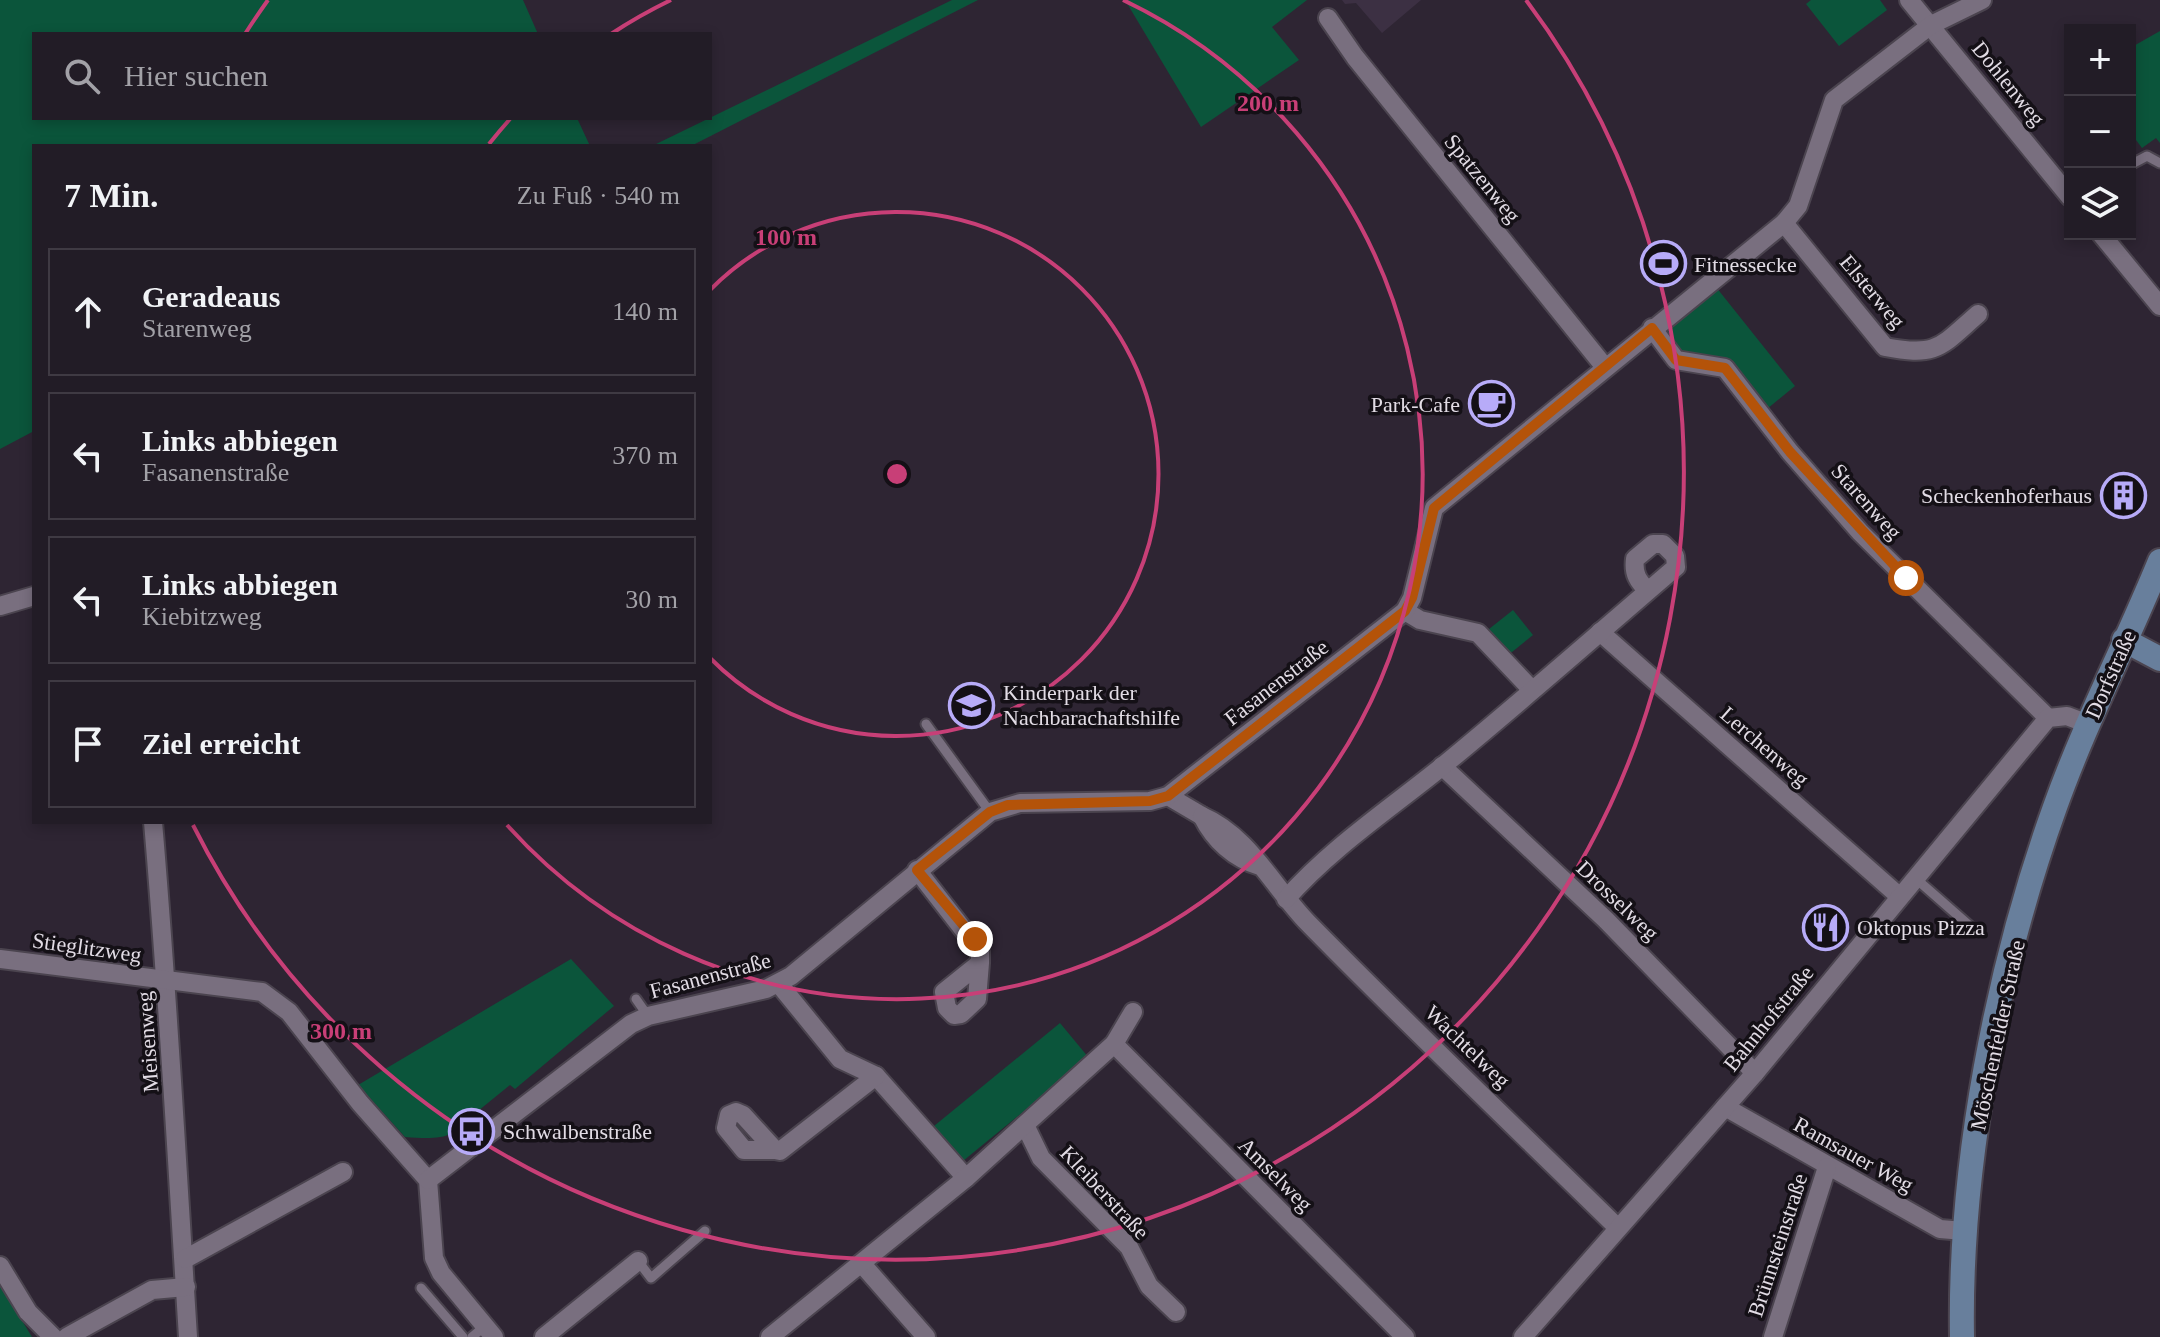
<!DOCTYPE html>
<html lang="de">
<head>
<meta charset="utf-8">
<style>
	:root { --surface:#221c26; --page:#2e2932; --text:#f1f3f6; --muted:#a2a1a7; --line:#3f3a43 }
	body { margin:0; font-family:Georgia,serif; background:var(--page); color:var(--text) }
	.controls { position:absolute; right:24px; top:24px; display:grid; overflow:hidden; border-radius:0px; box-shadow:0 4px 12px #0003 }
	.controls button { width:72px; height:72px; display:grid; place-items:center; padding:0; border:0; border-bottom:2px solid var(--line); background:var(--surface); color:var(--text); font:40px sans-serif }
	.stop { position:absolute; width:24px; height:24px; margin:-18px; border:6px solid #b45309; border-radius:50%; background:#fff }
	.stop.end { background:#b45309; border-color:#fff; box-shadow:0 2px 8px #0008 }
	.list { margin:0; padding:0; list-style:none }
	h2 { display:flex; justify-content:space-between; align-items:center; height:104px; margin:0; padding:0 32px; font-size:34px }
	h2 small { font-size:26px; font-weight:400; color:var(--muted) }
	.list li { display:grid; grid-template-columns:52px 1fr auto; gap:24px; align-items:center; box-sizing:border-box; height:128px; margin:0 16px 16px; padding:0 16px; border:2px solid var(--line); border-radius:0px }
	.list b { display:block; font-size:30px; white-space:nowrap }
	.list p { margin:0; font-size:26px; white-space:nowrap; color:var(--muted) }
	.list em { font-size:26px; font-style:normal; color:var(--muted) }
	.icon { flex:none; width:44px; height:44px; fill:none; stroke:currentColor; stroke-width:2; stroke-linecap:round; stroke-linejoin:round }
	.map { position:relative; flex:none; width:2160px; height:1337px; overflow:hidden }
	.search { position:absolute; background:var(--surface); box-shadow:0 4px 12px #0003; left:32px; top:32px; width:680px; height:88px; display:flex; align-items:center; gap:20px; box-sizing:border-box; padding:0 28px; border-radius:0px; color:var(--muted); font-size:30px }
	.panel { position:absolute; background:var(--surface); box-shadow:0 4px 12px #0003; left:32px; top:144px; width:680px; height:680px; border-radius:0px }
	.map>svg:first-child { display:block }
	.built { fill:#3c3043 }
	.green { fill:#0b553b }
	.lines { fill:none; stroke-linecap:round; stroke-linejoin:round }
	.lane-casing { stroke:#4b444f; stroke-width:13 }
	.street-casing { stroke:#4b444f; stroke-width:22 }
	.secondary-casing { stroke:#4b444f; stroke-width:28 }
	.lane { stroke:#796f7f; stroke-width:9 }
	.street { stroke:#796f7f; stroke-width:18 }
	.secondary { stroke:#687f9c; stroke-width:24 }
	.route { stroke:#b45309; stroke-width:10 }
	.ring { fill:none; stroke:#c83f77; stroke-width:4 }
	.labels { text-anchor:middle; stroke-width:7; stroke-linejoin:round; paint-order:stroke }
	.street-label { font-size:22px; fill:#e2dce5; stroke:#141016 }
	.poi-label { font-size:22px; fill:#e2dce5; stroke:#141016; text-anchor:start }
	.centre { fill:#c83f77; stroke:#141016; stroke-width:4 }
	.ring-label { font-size:24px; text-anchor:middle; font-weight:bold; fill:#c83f77; stroke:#141016; stroke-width:7; stroke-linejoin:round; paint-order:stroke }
</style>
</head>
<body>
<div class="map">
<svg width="2160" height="1337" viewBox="0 0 2160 1337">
	<rect width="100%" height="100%" fill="#2e2533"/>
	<polygon class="built" points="1342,0 1421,0 1382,33 1356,3 1345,4"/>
	<g class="green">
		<polygon points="0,0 523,0 538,34 34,34 34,118 577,118 590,146 34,146 34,431 0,449"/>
		<polygon points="952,0 978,0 691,146 652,146"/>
		<polygon points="1125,0 1307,0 1272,27 1299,60 1201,127"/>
		<polygon points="1811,0 1880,0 1887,10 1839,46 1806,4"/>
		<polygon points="2160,31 2160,143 2156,138 2142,148 2130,132 2130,48"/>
		<polygon points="1716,287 1795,386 1767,409 1728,361 1681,356 1661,330"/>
		<polygon points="1513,610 1533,635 1512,652 1503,652 1484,633"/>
		<path d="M571 959 614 1006 515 1089 510 1085 478 1111 480 1116C451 1138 442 1140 405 1137L358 1085Z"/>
		<polygon points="1060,1023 1089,1058 963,1161 934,1126"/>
		<polygon points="0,1284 32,1337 0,1337"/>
	</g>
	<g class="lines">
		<defs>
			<g id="lane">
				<polyline points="2130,165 2147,156 2160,163"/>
				<polyline points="926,724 990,812"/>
				<polyline points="1914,877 1971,927"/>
				<polyline points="636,999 648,1016"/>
				<polyline points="638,1261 651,1278 705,1231"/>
				<polyline points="421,1288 463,1337"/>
				<polyline points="472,1337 485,1326"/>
			</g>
			<g id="street">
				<polyline points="1909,0 2070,197"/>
				<polyline points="1328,18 1355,57 1604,366"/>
				<path d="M1784 223 1885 347C1938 357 1940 347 1978 314"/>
				<polyline points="2101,234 2160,306"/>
				<polyline points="1652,328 1676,360 1725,368 1790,452 1860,532 2048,718"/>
				<polyline points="0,606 34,596"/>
				<polyline points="1405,611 1420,620 1478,633 1532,690"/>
				<polyline points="1600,632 1899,896"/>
				<polyline points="1442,766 1606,920 1755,1073"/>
				<polyline points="1168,796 1202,816"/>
				<path d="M153 822C168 994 177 1165 188 1337"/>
				<path d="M1260 866C1234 859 1214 840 1202 816 1249 836 1273 887 1308 923 1409 1026 1514 1126 1617 1227"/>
				<polyline points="917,870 980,951 980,963 944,992 947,1008 954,1015 961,1014 977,999 980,963"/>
				<path d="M1286 899C1332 847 1391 808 1444 765 1522 701 1599 633 1676 567L1675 556 1663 544H1653L1635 559C1633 574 1638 581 1648 591"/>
				<polyline points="0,959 262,992 289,1012 360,1103 428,1180 434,1258 441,1273 494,1337"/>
				<polyline points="1114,1044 1405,1337"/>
				<polyline points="876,1076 966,1178"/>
				<polyline points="1725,1107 1940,1229 1964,1231"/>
				<polyline points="1025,1125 1041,1158 1129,1247 1149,1286 1176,1312"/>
				<polyline points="775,1150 744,1150 726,1128 729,1115 736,1112 743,1115 775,1150 780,1151 876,1076 840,1059 779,984"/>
				<polyline points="428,1180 631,1024 648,1016 766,989 791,976 990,812 1020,803 1150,801 1168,796 1405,611 1412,598 1434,508 1784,223 1798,206 1834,100 1931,25 1982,0"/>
				<polyline points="185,1259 343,1172"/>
				<polyline points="862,1264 926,1337"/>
				<polyline points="0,1266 28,1312 53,1337"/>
				<polyline points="67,1337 152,1290 186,1287"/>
				<polyline points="544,1337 638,1261"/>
				<polyline points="770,1337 966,1178 1114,1044 1133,1012"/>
				<polyline points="1523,1337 1755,1073 2048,718 2067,716 2088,724"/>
				<polyline points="1773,1337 1827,1167"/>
			</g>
			<g id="secondary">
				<polyline points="2124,640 2160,659"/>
				<path d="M1962 1337C1959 1166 1997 968 2055 807 2085 723 2126 644 2160 561"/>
			</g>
		</defs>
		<use href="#lane" class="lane-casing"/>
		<use href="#street" class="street-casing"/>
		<use href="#secondary" class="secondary-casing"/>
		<use href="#lane" class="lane"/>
		<use href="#street" class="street"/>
		<use href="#secondary" class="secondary"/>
	</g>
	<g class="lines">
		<polyline class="route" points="975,939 917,870 990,812 1008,805 1150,801 1168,796 1405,611 1412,598 1434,508 1652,328 1676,360 1725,368 1790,452 1906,578"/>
	</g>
	<g class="ring">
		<path d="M710 290A262 262 0 1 1 710 658"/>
		<path d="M489 144A525 525 0 0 1 510 119M611 34A525 525 0 0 1 671 0M1123 0A525 525 0 1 1 507 825"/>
		<path d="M245 34A787 787 0 0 1 268 0M1526 0A787 787 0 1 1 193 825"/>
	</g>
	<defs>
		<symbol id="stadium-ring" viewBox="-11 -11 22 22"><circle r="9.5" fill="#141016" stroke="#b7abf8" stroke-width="1.5"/><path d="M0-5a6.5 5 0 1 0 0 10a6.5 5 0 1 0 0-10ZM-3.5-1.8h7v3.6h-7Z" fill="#b7abf8"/></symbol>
		<symbol id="cafe-ring" viewBox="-11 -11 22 22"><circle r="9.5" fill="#141016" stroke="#b7abf8" stroke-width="1.5"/><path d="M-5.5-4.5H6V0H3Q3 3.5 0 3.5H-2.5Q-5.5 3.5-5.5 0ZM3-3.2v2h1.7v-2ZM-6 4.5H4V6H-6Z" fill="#b7abf8"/></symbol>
		<symbol id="building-ring" viewBox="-11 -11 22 22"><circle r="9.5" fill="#141016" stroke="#b7abf8" stroke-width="1.5"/><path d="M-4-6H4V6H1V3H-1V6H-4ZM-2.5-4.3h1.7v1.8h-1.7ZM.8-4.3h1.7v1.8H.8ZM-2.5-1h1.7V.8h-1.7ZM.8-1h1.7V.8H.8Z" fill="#b7abf8"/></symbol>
		<symbol id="school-ring" viewBox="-11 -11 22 22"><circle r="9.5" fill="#141016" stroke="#b7abf8" stroke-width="1.5"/><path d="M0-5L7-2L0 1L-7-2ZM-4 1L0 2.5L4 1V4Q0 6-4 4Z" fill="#b7abf8"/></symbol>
		<symbol id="restaurant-ring" viewBox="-11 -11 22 22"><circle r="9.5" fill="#141016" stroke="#b7abf8" stroke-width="1.5"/><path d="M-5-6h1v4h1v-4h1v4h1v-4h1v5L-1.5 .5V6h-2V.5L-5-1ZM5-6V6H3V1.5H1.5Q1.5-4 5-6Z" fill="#b7abf8"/></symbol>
		<symbol id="bus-ring" viewBox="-11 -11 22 22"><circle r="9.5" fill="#141016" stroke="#b7abf8" stroke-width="1.5"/><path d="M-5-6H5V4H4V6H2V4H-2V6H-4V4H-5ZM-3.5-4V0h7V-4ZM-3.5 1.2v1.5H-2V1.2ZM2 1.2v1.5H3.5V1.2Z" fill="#b7abf8"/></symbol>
	</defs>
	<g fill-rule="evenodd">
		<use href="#stadium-ring" x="1638" y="238" width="51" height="51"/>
		<use href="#cafe-ring" x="1466" y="378" width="51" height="51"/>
		<use href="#building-ring" x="2098" y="470" width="51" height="51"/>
		<use href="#school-ring" x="946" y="680" width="51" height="51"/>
		<use href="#restaurant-ring" x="1800" y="902" width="51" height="51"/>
		<use href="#bus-ring" x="446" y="1106" width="51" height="51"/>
	</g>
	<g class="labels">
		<g class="street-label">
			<text transform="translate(2009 83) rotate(51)" y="8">Dohlenweg</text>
			<text transform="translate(1483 178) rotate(51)" y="8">Spatzenweg</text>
			<text transform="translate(1873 291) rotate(50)" y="8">Elsterweg</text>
			<text transform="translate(1867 501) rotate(48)" y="8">Starenweg</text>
			<text transform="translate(2110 674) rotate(-66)" y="8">Dorfstraße</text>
			<text transform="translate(1276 682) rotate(-38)" y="8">Fasanenstraße</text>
			<text transform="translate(1765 746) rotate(41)" y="8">Lerchenweg</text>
			<text transform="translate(1618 900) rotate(44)" y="8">Drosselweg</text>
			<text transform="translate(87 947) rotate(8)" y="8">Stieglitzweg</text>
			<text transform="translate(710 975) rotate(-15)" y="8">Fasanenstraße</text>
			<text transform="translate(1768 1018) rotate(-51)" y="8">Bahnhofstraße</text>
			<text transform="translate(1997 1035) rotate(-78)" y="8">Möschenfelder Straße</text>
			<text transform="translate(147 1042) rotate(-94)" y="8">Meisenweg</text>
			<text transform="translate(1468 1046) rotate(44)" y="8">Wachtelweg</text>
			<text transform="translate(1854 1154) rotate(29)" y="8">Ramsauer Weg</text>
			<text transform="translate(1276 1174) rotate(45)" y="8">Amselweg</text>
			<text transform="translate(1105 1192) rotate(47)" y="8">Kleiberstraße</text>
			<text transform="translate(1777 1245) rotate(-72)" y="8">Brünnsteinstraße</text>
		</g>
		<g class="poi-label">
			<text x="1694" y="272">Fitnessecke</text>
			<text x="1460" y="412" text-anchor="end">Park-Cafe</text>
			<text x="2092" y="503" text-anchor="end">Scheckenhoferhaus</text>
			<text x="1003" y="700">Kinderpark der<tspan x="1003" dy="25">Nachbarachaftshilfe</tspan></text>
			<text x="1857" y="935">Oktopus Pizza</text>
			<text x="503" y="1139">Schwalbenstraße</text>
		</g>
	</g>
	<circle cx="897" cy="474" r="12" class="centre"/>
	<g class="ring-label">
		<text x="1268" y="111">200 m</text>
		<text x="786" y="245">100 m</text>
		<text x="341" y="1039">300 m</text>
	</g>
</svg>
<div class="controls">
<button>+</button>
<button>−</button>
<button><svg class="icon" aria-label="layers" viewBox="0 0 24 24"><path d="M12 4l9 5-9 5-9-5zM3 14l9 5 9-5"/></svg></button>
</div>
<div class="stop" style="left:1906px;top:578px"></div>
<div class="stop end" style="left:975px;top:939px"></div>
<div class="search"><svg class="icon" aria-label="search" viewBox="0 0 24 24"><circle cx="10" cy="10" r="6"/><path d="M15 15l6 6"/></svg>Hier suchen</div>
<section class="panel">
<h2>7 Min.<small>Zu Fuß · 540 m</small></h2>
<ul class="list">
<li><svg class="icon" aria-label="ahead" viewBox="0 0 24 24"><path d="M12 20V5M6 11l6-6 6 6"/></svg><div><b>Geradeaus</b><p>Starenweg</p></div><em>140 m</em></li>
<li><svg class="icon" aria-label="left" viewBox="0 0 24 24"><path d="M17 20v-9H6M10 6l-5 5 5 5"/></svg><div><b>Links abbiegen</b><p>Fasanenstraße</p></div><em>370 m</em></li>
<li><svg class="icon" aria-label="left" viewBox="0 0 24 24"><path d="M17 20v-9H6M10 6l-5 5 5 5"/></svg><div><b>Links abbiegen</b><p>Kiebitzweg</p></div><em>30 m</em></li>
<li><svg class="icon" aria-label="arrive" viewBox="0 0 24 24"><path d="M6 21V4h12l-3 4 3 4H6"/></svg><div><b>Ziel erreicht</b></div></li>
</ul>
</section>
</div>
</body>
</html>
